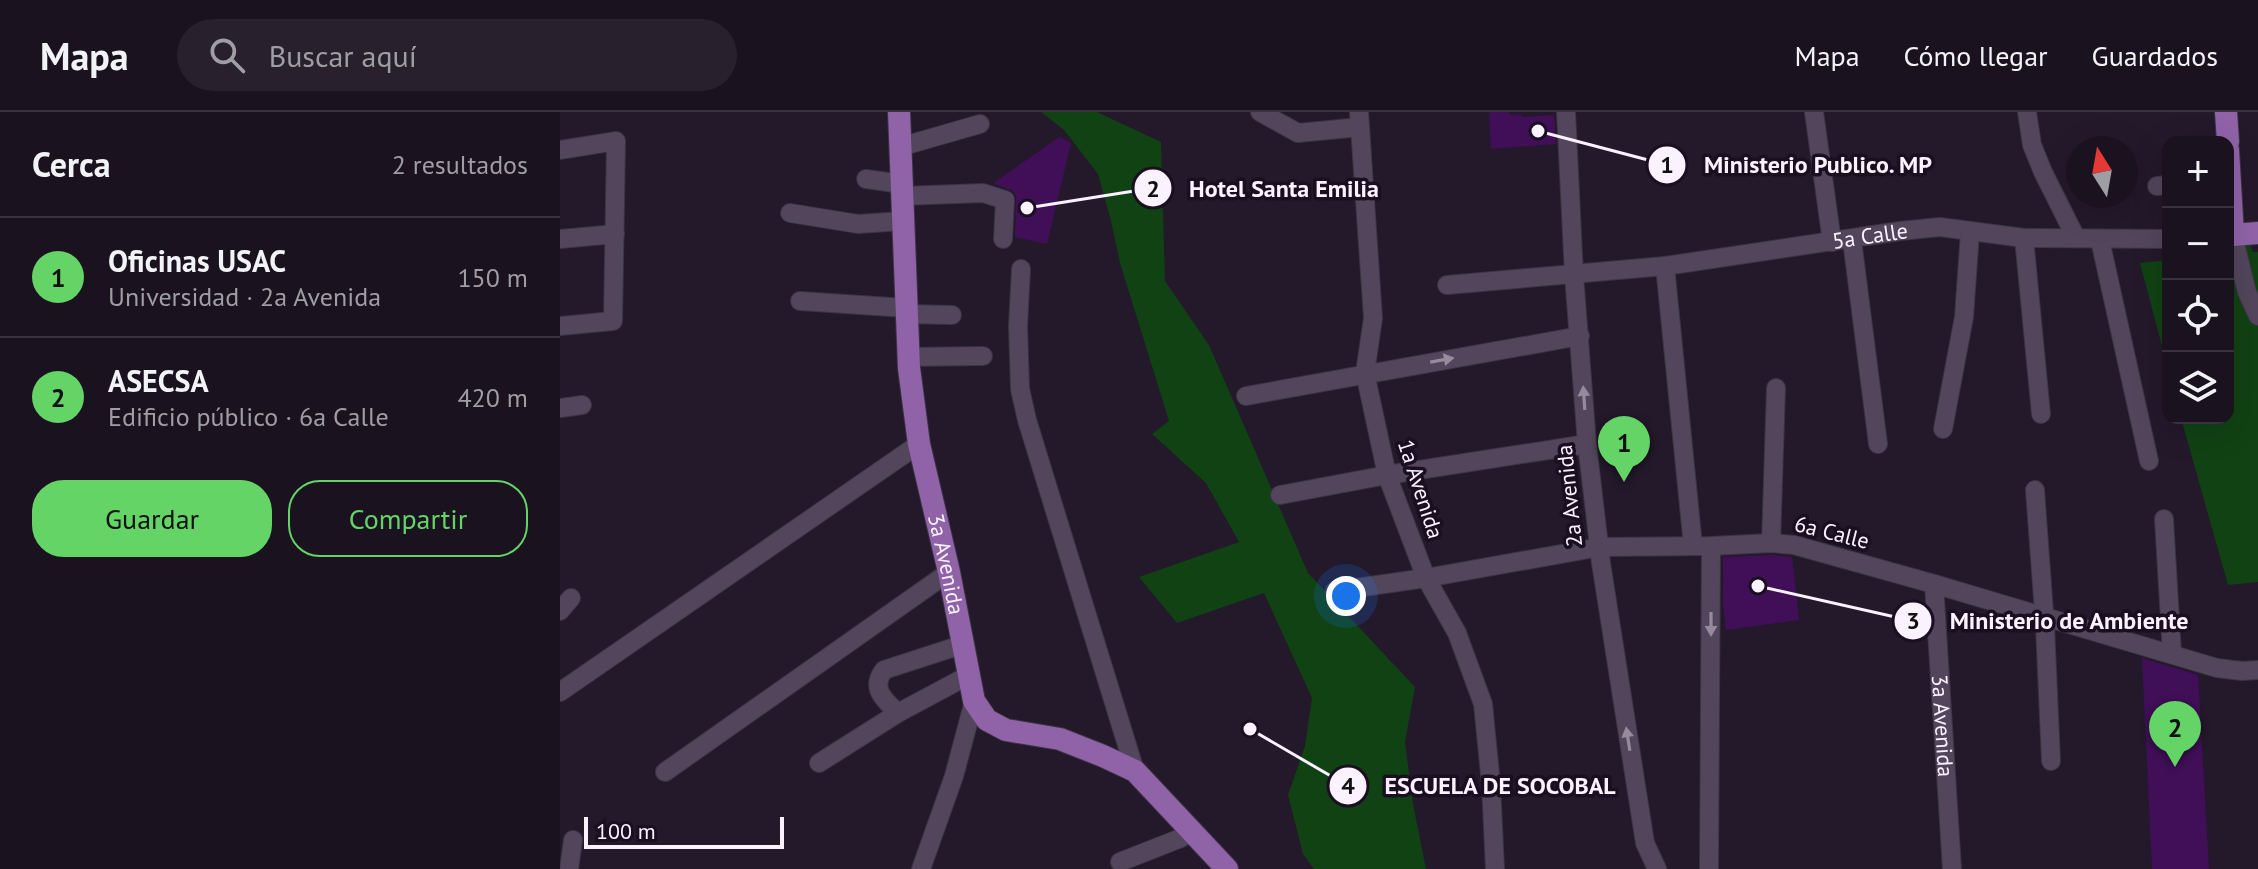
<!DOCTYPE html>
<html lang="es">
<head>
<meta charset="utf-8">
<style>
	:root { --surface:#1b1220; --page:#28202d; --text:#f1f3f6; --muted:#a09ea5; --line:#39323e; --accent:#65d467 }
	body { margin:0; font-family:"PT Sans",sans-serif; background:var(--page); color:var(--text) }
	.controls { position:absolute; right:24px; top:24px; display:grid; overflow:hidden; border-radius:16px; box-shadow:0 8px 32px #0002 }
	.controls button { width:72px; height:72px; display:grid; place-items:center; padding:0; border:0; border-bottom:2px solid var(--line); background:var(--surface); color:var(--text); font:40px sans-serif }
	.compass { position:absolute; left:1506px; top:24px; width:72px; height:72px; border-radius:50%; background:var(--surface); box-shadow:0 8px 32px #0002; rotate:349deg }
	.scale { position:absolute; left:24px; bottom:20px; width:200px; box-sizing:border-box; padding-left:8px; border:4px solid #faf2ff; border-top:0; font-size:22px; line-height:28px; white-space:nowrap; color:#faf2ff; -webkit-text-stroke:6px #1a0f21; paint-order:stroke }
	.you { position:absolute; left:786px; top:484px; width:28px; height:28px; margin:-20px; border:6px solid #fff; border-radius:50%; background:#1a73e8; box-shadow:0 0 0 12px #1a73e833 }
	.badge { display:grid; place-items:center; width:52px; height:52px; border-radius:50%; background:var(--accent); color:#111; font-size:26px; font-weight:700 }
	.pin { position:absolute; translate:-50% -66px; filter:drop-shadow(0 2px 4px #0008) }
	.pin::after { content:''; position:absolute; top:42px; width:28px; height:24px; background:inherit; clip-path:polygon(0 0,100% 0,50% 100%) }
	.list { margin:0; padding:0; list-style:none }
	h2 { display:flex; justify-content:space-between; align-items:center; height:104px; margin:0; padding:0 32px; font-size:34px }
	h2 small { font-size:26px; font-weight:400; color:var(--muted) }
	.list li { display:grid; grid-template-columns:52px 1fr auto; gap:24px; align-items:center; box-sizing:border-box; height:120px; padding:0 32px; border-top:2px solid var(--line) }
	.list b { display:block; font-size:30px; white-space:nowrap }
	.list p { margin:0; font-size:26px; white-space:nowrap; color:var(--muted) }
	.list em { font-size:26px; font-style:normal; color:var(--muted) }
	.actions { display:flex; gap:16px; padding:24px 32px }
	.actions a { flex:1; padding:18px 0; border:2px solid var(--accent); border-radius:32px; text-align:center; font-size:28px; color:var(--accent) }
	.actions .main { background:var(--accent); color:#111 }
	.icon { flex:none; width:44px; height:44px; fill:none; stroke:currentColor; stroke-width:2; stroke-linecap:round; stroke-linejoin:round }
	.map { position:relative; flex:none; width:1698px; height:757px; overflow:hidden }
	header { display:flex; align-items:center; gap:48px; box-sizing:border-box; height:112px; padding:0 40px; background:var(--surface); border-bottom:2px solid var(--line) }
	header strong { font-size:38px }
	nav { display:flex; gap:44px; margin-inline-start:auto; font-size:28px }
	.search { width:560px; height:72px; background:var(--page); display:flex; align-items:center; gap:20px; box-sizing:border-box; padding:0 28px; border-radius:44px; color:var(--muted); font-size:30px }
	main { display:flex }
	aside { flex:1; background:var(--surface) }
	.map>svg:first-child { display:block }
	.green { fill:#104213 }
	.building { fill:#410f58 }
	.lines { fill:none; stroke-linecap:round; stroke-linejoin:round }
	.minor-casing { stroke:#3c3442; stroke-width:20 }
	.major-casing { stroke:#3c3442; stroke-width:24 }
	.minor { stroke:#53465c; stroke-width:18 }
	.major { stroke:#9063a9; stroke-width:22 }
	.oneway { fill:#968b9d }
	.labels { text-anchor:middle; stroke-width:7; stroke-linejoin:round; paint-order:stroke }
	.street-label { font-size:22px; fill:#faf2ff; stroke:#1a0f21 }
	.leader { fill:none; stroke:#faf2ff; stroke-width:3 }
	.callout-dot { fill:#faf2ff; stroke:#1a0f21; stroke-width:3 }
	.mark-label { font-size:24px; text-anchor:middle; font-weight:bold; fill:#111 }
	.callout-label { font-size:24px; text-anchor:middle; font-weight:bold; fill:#faf2ff; stroke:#1a0f21; stroke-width:7; stroke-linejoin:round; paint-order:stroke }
</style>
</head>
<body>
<header>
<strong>Mapa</strong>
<div class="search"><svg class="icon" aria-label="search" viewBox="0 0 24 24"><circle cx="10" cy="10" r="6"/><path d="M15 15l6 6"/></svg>Buscar aquí</div>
<nav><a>Mapa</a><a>Cómo llegar</a><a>Guardados</a></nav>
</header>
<main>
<aside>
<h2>Cerca<small>2 resultados</small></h2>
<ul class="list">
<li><span class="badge">1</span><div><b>Oficinas USAC</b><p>Universidad · 2a Avenida</p></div><em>150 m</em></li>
<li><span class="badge">2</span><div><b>ASECSA</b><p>Edificio público · 6a Calle</p></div><em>420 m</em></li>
</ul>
<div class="actions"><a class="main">Guardar</a><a>Compartir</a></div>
</aside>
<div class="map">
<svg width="1698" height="757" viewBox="0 0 1698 757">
	<rect width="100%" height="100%" fill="#24182b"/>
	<g class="green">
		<polygon points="481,0 537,0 601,30 605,169 649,233 748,461 855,575 845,630 853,692 866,757 754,757 743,742 728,683 745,634 752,586 704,481 617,511 579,465 679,430 646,371 592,322 609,309 560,151 551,109 538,62 504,18"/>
		<polygon points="1689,129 1693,140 1698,140 1698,470 1668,473 1621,306 1668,306 1668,130"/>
		<polygon points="1608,148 1608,257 1580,151"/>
	</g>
	<g class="building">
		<polygon points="929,0 949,0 949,3 961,2 962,5 994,3 996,32 931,37"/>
		<polygon points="499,25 511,31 487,132 455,125 456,84 453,79 435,72 435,70"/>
		<polygon points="1211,443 1232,445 1239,508 1166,518 1163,493 1163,445"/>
		<polygon points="1582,546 1638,563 1649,757 1592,757"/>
	</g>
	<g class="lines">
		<defs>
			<g id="minor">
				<polyline points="700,0 738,21 800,15"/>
				<polyline points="799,0 813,206 805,261 827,363 866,466 897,521 923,592 931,672 935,757"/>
				<polyline points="1006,0 1014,163 1027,332 1041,451 1085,731 1097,757"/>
				<polyline points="1254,0 1272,130"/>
				<polyline points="1467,0 1472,33 1483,60 1516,126"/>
				<polyline points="340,35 420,12"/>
				<polyline points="0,38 56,29 53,209 0,214"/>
				<polyline points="306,67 342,72"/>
				<polyline points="1597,74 1608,73"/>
				<polyline points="342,84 423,81 445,88 443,127"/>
				<polyline points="230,101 298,112 343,109"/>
				<polyline points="1668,123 1673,123 1687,180 1698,204"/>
				<polyline points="1464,126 1481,302"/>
				<polyline points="0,127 55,122"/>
				<polyline points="1292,128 1318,332"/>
				<polyline points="1540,128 1589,349"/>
				<polyline points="1105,154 1133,434"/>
				<polyline points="461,157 458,214 460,277 467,308 575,659"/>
				<path id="s1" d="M887 173 1105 154 1340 119 1380 115 1464 126 1608 127"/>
				<polyline points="240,189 346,196"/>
				<polyline points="346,202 392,203"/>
				<polyline points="348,245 423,244"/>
				<polyline points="686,284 1020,224"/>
				<polyline points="0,296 22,293"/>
				<polyline points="1383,317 1404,205 1410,120"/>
				<polyline points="1475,378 1485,514 1491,649"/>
				<polyline points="720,383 827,363 1027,332"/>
				<polyline points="1604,407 1612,542"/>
				<polyline points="1211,431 1216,276"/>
				<path id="s2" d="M1374 472 1392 757"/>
				<polyline points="775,479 866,466 1040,435 1151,434 1211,431 1234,433 1374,472 1657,556 1682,559 1698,558"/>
				<polyline points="0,499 11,486"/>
				<path d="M404 532 324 558C310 576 324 588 338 601L409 563"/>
				<polyline points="0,580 359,332"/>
				<polyline points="259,651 338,601"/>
				<polyline points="105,660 389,460"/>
				<polyline points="560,750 621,726 632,718"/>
				<polyline points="9,757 13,728"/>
				<polyline points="361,757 394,664 414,589"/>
				<polyline points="1149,757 1151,434"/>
			</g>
			<g id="major">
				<path id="s3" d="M339 0 349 256 359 332 389 460 414 589 427 608 446 618 500 627 543 644 575 659 667 757"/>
				<polyline points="1666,0 1668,30"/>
				<polyline points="1668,38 1673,123 1698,121"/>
			</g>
		</defs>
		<use href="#minor" class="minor-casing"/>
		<use href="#major" class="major-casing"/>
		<use href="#minor" class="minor"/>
		<use href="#major" class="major"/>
	</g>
	<defs><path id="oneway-solid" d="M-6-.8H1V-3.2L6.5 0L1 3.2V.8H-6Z" transform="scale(2)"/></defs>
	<g class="oneway">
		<use href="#oneway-solid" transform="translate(882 248) rotate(-10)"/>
		<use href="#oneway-solid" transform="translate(1024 286) rotate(-94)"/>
		<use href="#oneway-solid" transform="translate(1151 512) rotate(90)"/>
		<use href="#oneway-solid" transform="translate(1068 627) rotate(-99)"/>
	</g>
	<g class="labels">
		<g class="street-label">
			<text dy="8" stroke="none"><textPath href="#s1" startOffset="426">5a Calle</textPath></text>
			<text transform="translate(861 377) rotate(72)" y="8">1a Avenida</text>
			<text transform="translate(1009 384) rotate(-96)" y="8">2a Avenida</text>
			<text transform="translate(1272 420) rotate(14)" y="8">6a Calle</text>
			<text dy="8" stroke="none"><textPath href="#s3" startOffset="456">3a Avenida</textPath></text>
			<text dy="8" stroke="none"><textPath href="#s2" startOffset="142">3a Avenida</textPath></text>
		</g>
	</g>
	<path class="leader" d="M978 19L1107 53M467 96L593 76M1198 474L1353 509M690 617L788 674"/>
	<g class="callout-dot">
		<circle cx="978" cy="19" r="8"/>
		<circle cx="467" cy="96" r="8"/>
		<circle cx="1198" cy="474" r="8"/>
		<circle cx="690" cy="617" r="8"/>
		<circle cx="1107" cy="53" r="20"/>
		<circle cx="593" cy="76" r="20"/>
		<circle cx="1353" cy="509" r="20"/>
		<circle cx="788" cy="674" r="20"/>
	</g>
	<g class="mark-label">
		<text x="1107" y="61">1</text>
		<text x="593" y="85">2</text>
		<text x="1353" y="517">3</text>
		<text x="788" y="682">4</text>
	</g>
	<g class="callout-label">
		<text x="1258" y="61">Ministerio Publico. MP</text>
		<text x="724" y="85">Hotel Santa Emilia</text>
		<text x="1509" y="517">Ministerio de Ambiente</text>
		<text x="940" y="682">ESCUELA DE SOCOBAL</text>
	</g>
</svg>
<div class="controls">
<button>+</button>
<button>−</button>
<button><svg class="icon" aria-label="locate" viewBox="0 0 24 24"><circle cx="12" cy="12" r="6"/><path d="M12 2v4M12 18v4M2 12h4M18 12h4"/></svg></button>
<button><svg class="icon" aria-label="layers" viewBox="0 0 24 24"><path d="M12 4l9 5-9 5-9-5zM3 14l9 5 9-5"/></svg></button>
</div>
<svg class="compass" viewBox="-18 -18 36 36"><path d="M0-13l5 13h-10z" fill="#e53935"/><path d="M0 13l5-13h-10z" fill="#a09ea5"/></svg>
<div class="scale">100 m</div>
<div class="you"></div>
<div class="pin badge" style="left:1064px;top:370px">1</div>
<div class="pin badge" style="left:1615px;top:655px">2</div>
</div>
</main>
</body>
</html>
